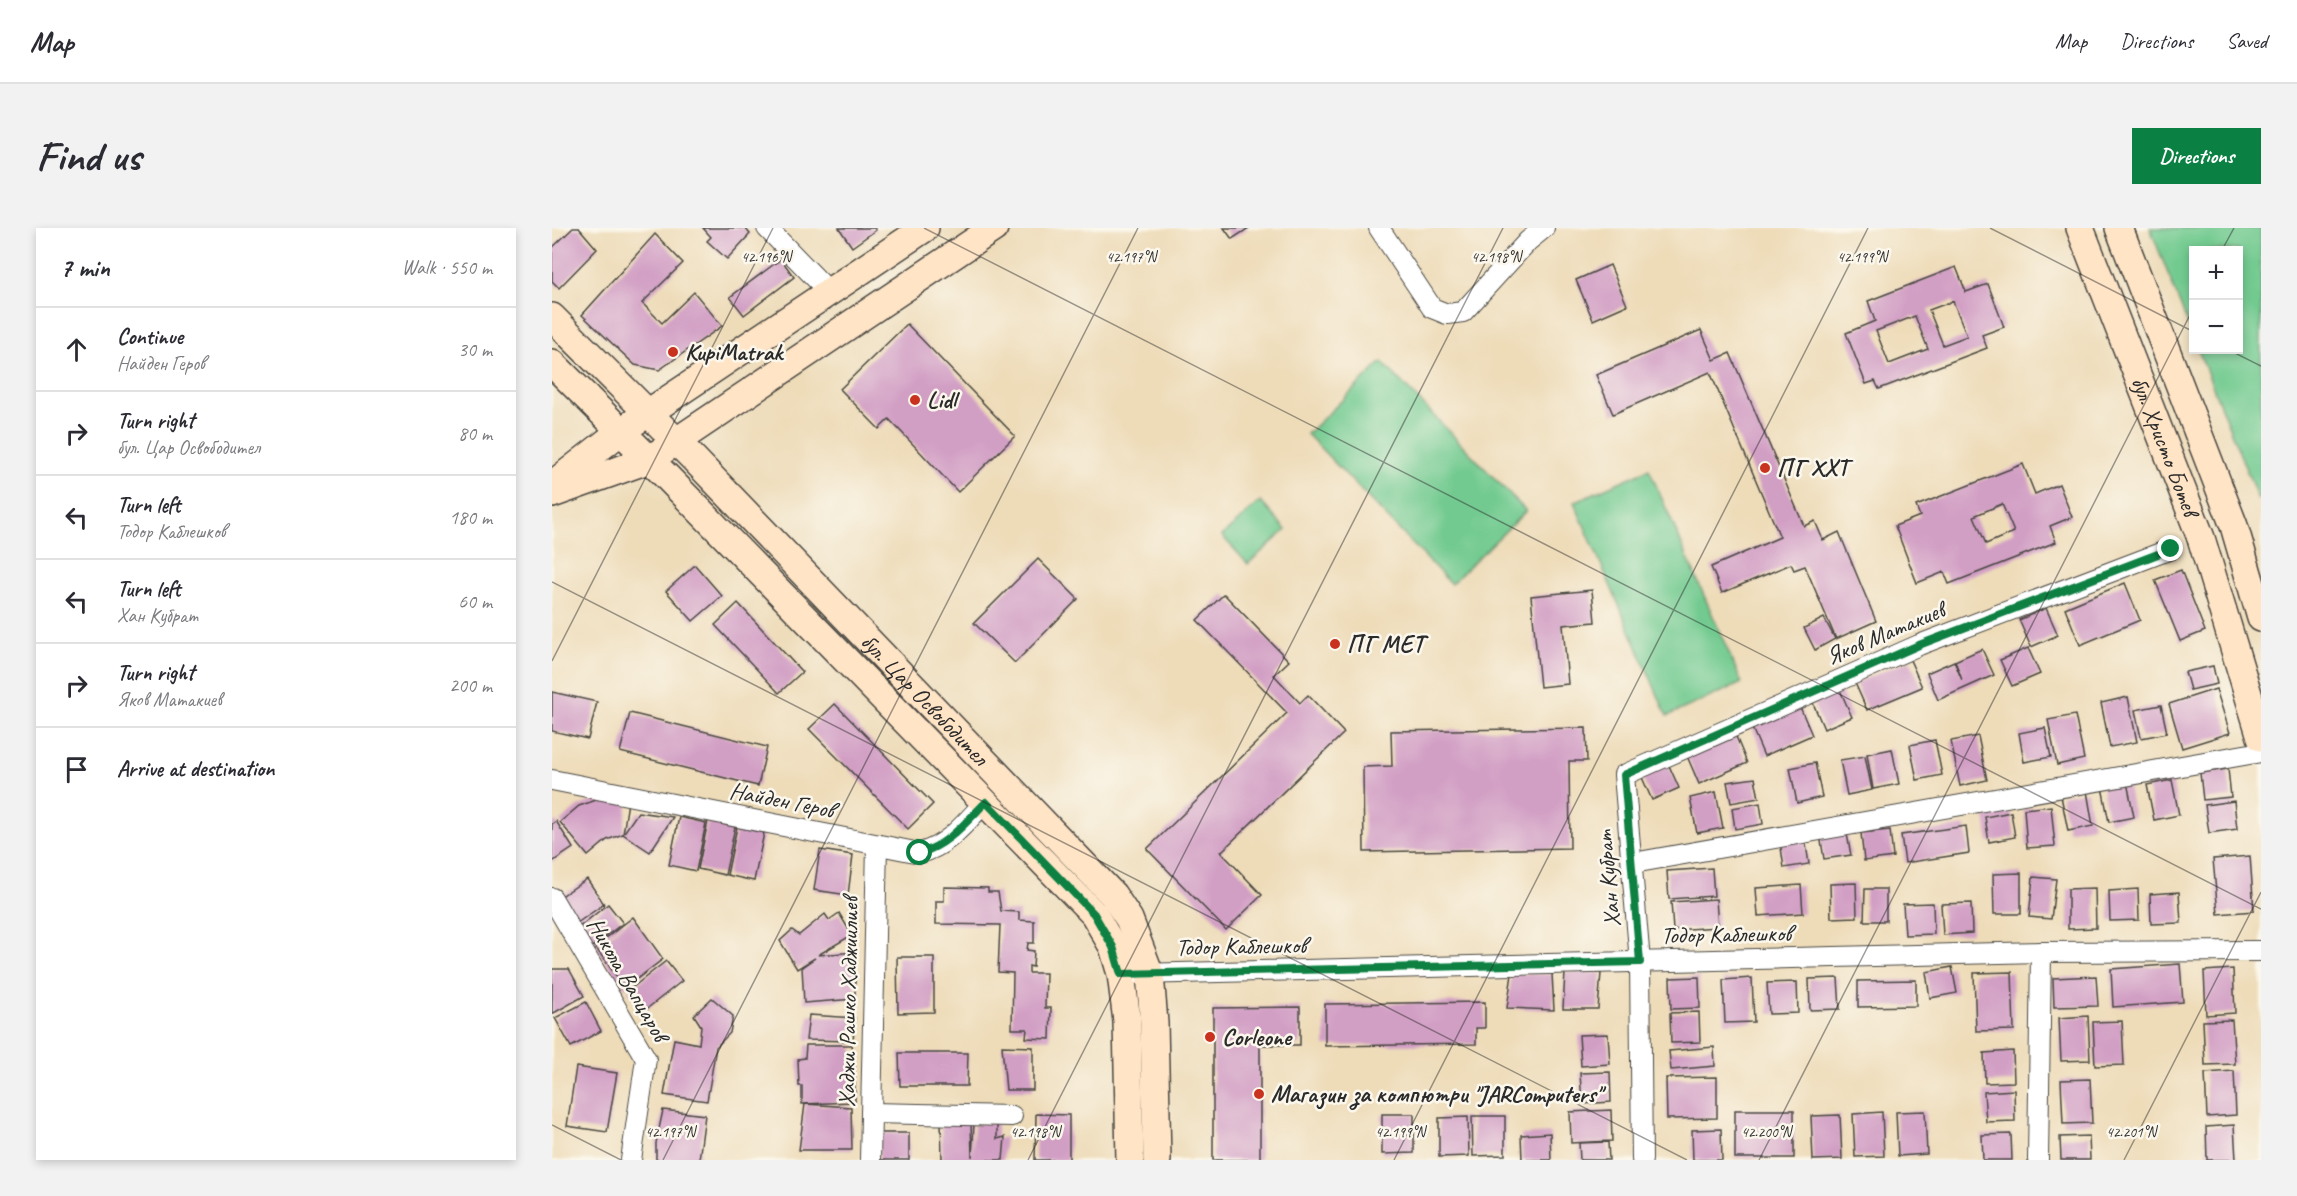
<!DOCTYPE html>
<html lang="en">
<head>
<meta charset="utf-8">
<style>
	:root { --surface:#fff; --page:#f2f2f3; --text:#2b2b33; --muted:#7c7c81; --line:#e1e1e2; --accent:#0b8043 }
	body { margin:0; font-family:Caveat,sans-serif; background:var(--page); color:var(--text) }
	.controls { position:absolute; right:18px; top:18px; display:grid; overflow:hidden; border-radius:0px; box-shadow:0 3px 9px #0003 }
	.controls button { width:54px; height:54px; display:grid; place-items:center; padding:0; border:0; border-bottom:2px solid var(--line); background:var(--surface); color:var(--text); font:30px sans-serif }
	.stop { position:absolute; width:18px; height:18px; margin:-14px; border:4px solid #0b8043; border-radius:50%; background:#fff }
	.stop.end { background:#0b8043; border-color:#fff; box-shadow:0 2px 6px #0008 }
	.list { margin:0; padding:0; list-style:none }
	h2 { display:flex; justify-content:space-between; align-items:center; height:78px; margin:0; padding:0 24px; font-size:26px }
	h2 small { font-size:20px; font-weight:400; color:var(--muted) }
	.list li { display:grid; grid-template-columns:39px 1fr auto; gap:18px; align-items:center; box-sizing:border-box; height:84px; padding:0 24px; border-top:2px solid var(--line) }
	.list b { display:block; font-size:22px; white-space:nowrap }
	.list p { margin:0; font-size:20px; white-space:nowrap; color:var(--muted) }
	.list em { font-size:20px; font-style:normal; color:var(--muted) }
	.icon { flex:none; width:33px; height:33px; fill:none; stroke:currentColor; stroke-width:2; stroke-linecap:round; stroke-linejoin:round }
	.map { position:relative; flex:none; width:1709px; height:932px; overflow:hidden; border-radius:0px }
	header { display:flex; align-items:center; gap:36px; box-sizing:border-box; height:84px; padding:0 30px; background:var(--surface); border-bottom:2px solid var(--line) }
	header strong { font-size:28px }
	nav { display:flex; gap:33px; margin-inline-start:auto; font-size:21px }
	.intro { display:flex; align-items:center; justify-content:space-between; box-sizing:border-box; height:144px; padding:0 36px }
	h1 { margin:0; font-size:42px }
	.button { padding:15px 27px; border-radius:0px; background:var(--accent); color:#fff; font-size:21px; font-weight:700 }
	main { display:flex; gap:36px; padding:0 36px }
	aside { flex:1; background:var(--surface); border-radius:0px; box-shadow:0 3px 9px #0003 }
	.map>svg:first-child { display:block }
	.green { fill:#72ca90; stroke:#4e7a5e; stroke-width:1.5 }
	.building { fill:#d19ec4; fill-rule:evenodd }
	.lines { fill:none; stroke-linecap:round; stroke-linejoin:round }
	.street-casing { stroke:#484640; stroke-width:22 }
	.secondary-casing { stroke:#484640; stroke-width:30 }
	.street { stroke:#fff; stroke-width:20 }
	.secondary { stroke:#ffe4c6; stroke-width:27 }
	.route { stroke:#0b8043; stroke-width:8 }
	.ticks { fill:none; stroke:#2b2b2b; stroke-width:1.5; stroke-opacity:0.45 }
	.poi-dot { fill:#c8321e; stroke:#fbf7ec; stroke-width:2 }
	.labels { text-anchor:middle; stroke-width:5; stroke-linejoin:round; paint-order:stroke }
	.poi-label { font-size:24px; font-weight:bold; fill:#2b2b2b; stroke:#fbf7ec; text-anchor:start }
	.street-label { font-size:24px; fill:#2b2b2b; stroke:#fbf7ec }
	.ticks-label { font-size:15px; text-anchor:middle; fill:#2b2b2b; stroke:#fbf7ec; stroke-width:5; stroke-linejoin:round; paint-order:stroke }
</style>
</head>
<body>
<header>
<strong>Map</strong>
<nav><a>Map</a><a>Directions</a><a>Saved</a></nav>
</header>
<div class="intro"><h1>Find us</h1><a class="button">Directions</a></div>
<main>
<aside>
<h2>7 min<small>Walk · 550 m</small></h2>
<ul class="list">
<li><svg class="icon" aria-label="ahead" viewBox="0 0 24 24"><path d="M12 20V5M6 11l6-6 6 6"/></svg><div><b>Continue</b><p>Найден Геров</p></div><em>30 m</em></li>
<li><svg class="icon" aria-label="right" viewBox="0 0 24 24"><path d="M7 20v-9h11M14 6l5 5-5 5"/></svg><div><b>Turn right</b><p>бул. Цар Освободител</p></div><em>80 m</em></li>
<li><svg class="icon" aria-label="left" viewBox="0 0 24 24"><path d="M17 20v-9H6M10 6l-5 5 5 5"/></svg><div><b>Turn left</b><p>Тодор Каблешков</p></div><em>180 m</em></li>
<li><svg class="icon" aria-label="left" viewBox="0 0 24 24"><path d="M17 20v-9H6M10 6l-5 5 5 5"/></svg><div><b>Turn left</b><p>Хан Кубрат</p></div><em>60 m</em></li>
<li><svg class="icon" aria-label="right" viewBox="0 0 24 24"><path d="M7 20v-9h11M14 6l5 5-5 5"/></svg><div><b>Turn right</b><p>Яков Матакиев</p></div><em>200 m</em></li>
<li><svg class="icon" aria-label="arrive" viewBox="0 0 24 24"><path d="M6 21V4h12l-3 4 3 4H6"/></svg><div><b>Arrive at destination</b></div></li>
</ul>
</aside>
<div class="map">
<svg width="1709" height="932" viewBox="0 0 1709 932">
	<rect width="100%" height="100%" fill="#fbf7ec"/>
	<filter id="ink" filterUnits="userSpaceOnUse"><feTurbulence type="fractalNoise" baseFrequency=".0167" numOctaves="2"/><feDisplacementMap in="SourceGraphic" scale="12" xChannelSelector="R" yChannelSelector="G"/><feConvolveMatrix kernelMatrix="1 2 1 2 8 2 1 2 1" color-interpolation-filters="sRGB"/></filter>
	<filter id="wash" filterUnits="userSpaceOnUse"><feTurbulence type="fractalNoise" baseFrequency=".008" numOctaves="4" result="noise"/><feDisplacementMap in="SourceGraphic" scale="24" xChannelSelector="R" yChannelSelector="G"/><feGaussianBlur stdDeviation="1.35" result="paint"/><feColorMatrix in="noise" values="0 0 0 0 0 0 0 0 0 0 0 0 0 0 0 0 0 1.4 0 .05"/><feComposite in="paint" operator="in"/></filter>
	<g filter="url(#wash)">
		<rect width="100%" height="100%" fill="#eedcb9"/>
		<g class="green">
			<polygon points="1598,0 1709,0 1709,270 1706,271 1646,122 1686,122 1686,22 1642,22 1641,109"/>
			<polygon points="830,134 974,283 899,356 755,206"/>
			<polygon points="1097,241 1190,455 1115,488 1022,274"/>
			<polygon points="708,273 734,302 696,336 670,308"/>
		</g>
		<g id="blocks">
			<g class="building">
				<polygon points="21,0 27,0 45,21 7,60 0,53 0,20"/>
				<polygon points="151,0 193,0 198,6 175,31 155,13 159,9"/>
				<polygon points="287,0 322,0 324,2 300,19"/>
				<polygon points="672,0 697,0 680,11"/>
				<polygon points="103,6 131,35 90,75 110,95 142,64 170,98 107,142 83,137 30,87"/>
				<polygon points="229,31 242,49 192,87 178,69"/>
				<polygon points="1058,37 1075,77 1041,92 1024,52"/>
				<path d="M1404 39 1414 64 1436 56 1452 99 1430 107 1435 120 1327 161 1323 153 1314 156 1294 105 1323 93 1316 73ZM1401 73 1415 108 1391 117 1377 82ZM1363 88 1376 121 1337 136 1324 103Z"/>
				<polygon points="355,96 463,208 406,264 337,191 327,201 288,161"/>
				<polygon points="1149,102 1162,132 1178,125 1252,298 1263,293 1271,312 1287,304 1324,393 1284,411 1253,338 1242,342 1239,336 1170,365 1159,339 1228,309 1158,144 1061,186 1044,147"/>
				<path d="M1471 236 1483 266 1507 256 1520 289 1498 298 1504 314 1397 356 1392 344 1365 355 1343 298 1368 288 1364 278ZM1450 276 1462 304 1434 316 1422 288Z"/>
				<polygon points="486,331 526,371 463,435 422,395"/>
				<polygon points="143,337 170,368 141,393 114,363"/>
				<polygon points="1629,342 1653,403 1628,413 1603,352"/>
				<polygon points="1573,355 1588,392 1528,417 1513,380"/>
				<polygon points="1040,362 1043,394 1011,397 1016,456 988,459 979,368"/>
				<polygon points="672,366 737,433 722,447 748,475 756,467 792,505 669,624 710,667 674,702 595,621 735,485 645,392"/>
				<polygon points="186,375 250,444 227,465 163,397"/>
				<polygon points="1494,380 1506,407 1479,419 1467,392"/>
				<polygon points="1272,390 1283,411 1263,422 1252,400"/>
				<polygon points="1476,420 1488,446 1460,458 1448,432"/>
				<polygon points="1430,421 1442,447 1386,472 1375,445 1402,433 1410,452 1403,433"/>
				<polygon points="1358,432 1370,459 1315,482 1303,455"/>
				<polygon points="1661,438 1665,456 1638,462 1633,444"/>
				<polygon points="1664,461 1678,505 1630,520 1617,476"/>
				<polygon points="1288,462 1300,489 1272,501 1261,475"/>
				<polygon points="0,464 45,474 36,511 0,503"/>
				<polygon points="1576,469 1585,514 1558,519 1549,475"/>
				<polygon points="283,476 381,576 356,601 257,501"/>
				<polygon points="1609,477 1615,505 1589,510 1583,482"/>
				<polygon points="1248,479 1260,507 1212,528 1200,500"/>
				<polygon points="78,485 215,519 206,558 68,524"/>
				<polygon points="1523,487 1532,531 1505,537 1496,492"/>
				<polygon points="1034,500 1035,533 1017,533 1018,620 812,624 811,539 840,538 839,503"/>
				<polygon points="1493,500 1499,529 1472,534 1467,505"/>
				<polygon points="1183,506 1195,535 1147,556 1135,528"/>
				<polygon points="1426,508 1435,552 1408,558 1399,513"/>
				<polygon points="1383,512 1390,547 1365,552 1358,517"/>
				<polygon points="1340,521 1347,556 1321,561 1315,526"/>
				<polygon points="1313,528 1320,562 1295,567 1288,532"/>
				<polygon points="1115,533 1127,560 1100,572 1088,545"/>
				<polygon points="1263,535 1270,569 1245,575 1238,540"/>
				<polygon points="1676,541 1679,569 1651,572 1648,545"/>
				<polygon points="1203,550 1207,570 1179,575 1175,554"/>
				<polygon points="1620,552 1627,587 1602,592 1595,557"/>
				<polygon points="1575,554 1582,589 1557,594 1550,559"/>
				<polygon points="1535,563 1541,598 1516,603 1509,568"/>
				<polygon points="1164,564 1171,600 1145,605 1138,570"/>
				<polygon points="50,570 76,574 71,606 55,612 36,628 8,594 27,578"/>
				<polygon points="1682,573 1685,601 1657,605 1653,577"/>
				<polygon points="1208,575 1211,596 1183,601 1180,580"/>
				<polygon points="1499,578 1503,618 1475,620 1472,581"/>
				<polygon points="86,584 121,589 98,624 71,606"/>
				<polygon points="1459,584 1463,609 1437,614 1433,589"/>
				<polygon points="127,589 154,595 144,643 117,637"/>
				<polygon points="4,593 21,620 0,634 0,596"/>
				<polygon points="156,593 183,599 173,647 146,641"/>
				<polygon points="1414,598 1417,625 1353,635 1349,607"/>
				<polygon points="185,599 212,605 202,653 175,647"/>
				<polygon points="1294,601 1299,627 1272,631 1268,606"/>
				<polygon points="1338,602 1341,629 1312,633 1309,605"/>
				<polygon points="1253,610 1257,636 1232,640 1228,613"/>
				<polygon points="268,622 301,627 296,667 262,662"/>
				<polygon points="1698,628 1702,683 1666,686 1661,631"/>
				<polygon points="1160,640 1162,668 1117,671 1115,643"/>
				<polygon points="1469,645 1469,686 1442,686 1441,646"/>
				<polygon points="1481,649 1504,651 1499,691 1477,689"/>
				<polygon points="35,651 52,676 25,695 8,669"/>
				<polygon points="1304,655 1305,689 1279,690 1278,656"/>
				<polygon points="1249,657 1251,685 1206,688 1204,660"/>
				<polygon points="392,659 436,660 436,664 446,664 449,683 467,684 467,692 482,693 482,715 476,715 475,722 482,723 481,739 477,738 477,745 494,745 493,780 499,780 498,811 474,810 475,801 460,801 461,745 446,744 448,697 384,696 384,673 392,673"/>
				<polygon points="1543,660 1544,700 1516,701 1516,661"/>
				<polygon points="1313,661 1334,661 1334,693 1312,693"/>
				<polygon points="1586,661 1587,692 1558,693 1557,663"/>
				<polygon points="1627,664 1629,695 1599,696 1598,666"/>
				<polygon points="1164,671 1166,699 1121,702 1119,674"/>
				<polygon points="1381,675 1382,706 1353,707 1351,676"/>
				<polygon points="1419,675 1420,705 1391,707 1389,676"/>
				<polygon points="56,676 71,695 40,719 26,700"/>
				<polygon points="287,685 300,707 266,727 303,724 303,771 252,775 250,739 263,730 245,741 228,713 240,702 247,707 273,686 277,692"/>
				<polygon points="81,689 111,731 73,760 43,719"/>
				<polygon points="345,729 382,729 382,784 346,785"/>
				<polygon points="114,733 130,753 92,783 76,763"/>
				<polygon points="1628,736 1631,774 1561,779 1559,741"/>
				<polygon points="1400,739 1405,765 1378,770 1374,744"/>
				<polygon points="0,741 17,741 32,768 0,786"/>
				<polygon points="1681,741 1683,785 1654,787 1652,743"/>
				<polygon points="1013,744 1049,745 1046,781 1011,781"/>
				<polygon points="1460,744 1462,802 1424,803 1422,745"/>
				<polygon points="960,746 1000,746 1002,782 955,780"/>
				<polygon points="1544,748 1546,778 1502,779 1501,750"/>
				<polygon points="1147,749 1148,780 1119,781 1118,750"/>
				<polygon points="1200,750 1202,794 1173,795 1171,752"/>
				<polygon points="1286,750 1288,781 1258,782 1257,751"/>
				<polygon points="1364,752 1364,778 1306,779 1306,753"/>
				<polygon points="1245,754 1246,785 1217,786 1215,755"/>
				<polygon points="160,770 181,788 178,805 164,819 155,873 112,867 122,811 147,816 149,798 142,787"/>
				<polygon points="34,774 49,803 19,819 3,790"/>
				<polygon points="933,774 933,800 924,800 924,816 773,818 773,776"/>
				<polygon points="748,779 748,817 708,817 708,932 661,932 661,780"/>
				<polygon points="1147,784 1148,814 1119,815 1118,785"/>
				<polygon points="257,787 303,790 301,813 254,812"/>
				<polygon points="1536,788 1538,832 1509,833 1507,790"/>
				<polygon points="1680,792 1683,836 1653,837 1651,793"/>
				<polygon points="1570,793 1572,837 1543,838 1541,794"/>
				<polygon points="1056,806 1058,836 1029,838 1027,807"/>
				<polygon points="254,817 300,817 303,836 303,874 250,876 250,858 247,858 246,831 253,830"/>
				<polygon points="450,818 481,819 481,862 454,862"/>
				<polygon points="1162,819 1163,838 1119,842 1117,823"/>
				<polygon points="1461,823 1462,854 1433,855 1432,825"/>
				<polygon points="347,825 416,825 415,858 348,858"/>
				<polygon points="24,839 65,845 55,904 15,898"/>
				<polygon points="1682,843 1684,887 1655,889 1653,845"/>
				<polygon points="1058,844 1059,874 1030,876 1028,845"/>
				<polygon points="1165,849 1165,890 1115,891 1114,850"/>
				<polygon points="1538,851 1540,895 1511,896 1509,852"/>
				<polygon points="1462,862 1463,893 1434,894 1432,864"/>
				<polygon points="253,876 299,879 300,922 247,922"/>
				<polygon points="111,882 153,887 147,932 104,932 104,915"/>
				<polygon points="1059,882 1060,913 1019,915 1018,884"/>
				<rect x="1183" y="882" width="59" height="48"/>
				<polygon points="1373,883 1375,926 1346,928 1344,884"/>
				<polygon points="1330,884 1332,928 1303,929 1301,886"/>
				<polygon points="484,886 517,887 517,932 483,932"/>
				<polygon points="830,886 862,886 862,925 830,926"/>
				<polygon points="1288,887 1290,931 1261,932 1259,888"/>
				<polygon points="920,888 953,888 953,927 921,928"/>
				<polygon points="916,889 917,928 887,929 887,890"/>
				<polygon points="389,893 419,894 420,929 422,896 445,894 445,911 453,909 451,932 390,932"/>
				<polygon points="1682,897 1684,932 1655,932 1654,899"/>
				<polygon points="1169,901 1170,932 1141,932 1140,902"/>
				<polygon points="326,905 357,905 357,932 327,932"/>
				<polygon points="998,905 999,932 970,932 969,907"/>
				<polygon points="1459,906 1460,932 1431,932 1430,907"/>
				<polygon points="1537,908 1538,932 1509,932 1508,909"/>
				<polygon points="1056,914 1057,932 1028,932 1027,915"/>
			</g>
		</g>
	</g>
	<g filter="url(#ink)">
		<use href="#blocks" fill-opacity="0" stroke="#484640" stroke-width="1.5"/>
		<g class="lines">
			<defs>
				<g id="street">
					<polyline points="215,0 277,64"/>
					<polyline points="827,0 880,80 895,86 911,84 976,13 992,0"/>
					<path d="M0 552 368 625C396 618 413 595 433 574"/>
					<polyline points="1081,635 1709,524"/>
					<polyline points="0,670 94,831 79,932"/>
					<polyline points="587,746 1489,724 1709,723"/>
					<polyline points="319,885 460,888"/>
					<polyline points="318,932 325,617"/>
					<polyline points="1090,932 1088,734 1072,547 1367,417 1619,321"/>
					<polyline points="1486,932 1489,724"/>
				</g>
				<g id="secondary">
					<path id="s1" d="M1528 0 1649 310 1709 509"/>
					<polyline points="1567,0 1682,298 1709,390"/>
					<path id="s2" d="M0 89 142 231 561 667 577 691 598 746 602 795 605 932"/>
					<polyline points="0,135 116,250 542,686 561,719 569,746 575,793 578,932"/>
					<polyline points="0,257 69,203 373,0"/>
					<polyline points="0,266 98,231 442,0"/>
				</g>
			</defs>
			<use href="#street" class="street-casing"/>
			<use href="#secondary" class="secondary-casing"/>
			<use href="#street" class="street"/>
			<use href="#secondary" class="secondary"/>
		</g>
	</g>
	<g class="lines" filter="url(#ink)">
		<path class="route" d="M368 625C396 617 413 595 434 574L542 686 561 719 569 746 1088 734 1072 547 1367 417 1619 321"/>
	</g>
	<path class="ticks" d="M372 0 1709 681M1438 0 1642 104M1670 22 1682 0M1677 122 1709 138M0 354 1135 932M0 433 221 0M0 897 69 932M111 932 586 0M476 932 951 0M842 932 1316 0M1207 932 1642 79M1572 932 1709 664"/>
	<g class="poi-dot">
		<circle cx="121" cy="124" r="6"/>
		<circle cx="363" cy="172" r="6"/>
		<circle cx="1213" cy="240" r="6"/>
		<circle cx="783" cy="416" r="6"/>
		<circle cx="658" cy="809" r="6"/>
		<circle cx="707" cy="866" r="6"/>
	</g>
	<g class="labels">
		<g class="poi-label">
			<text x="133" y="132">KupiMatrak</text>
			<text x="375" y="180">Lidl</text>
			<text x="1225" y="248">ПГ ХХТ</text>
			<text x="795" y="424">ПГ МЕТ</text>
			<text x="670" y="817">Corleone</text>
			<text x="719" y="874">Магазин за компютри "JARComputers"</text>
		</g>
		<g class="street-label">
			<text dy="8" stroke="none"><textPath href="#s1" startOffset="234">бул. Христо Ботев</textPath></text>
			<text transform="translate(1333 405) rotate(-23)" y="8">Яков Матакиев</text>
			<text dy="8" stroke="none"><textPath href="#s2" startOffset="534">бул. Цар Освободител</textPath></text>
			<text transform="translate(230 572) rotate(11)" y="8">Найден Геров</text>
			<text transform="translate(1056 651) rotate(-95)" y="8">Хан Кубрат</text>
			<text transform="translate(1174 706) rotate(-1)" y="8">Тодор Каблешков</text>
			<text transform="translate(689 718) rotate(-1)" y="8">Тодор Каблешков</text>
			<text transform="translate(76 751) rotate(60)" y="8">Никола Вапцаров</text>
			<text transform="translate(296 774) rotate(-89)" y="8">Хаджи Рашко Хаджиилиев</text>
		</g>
	</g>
	<g class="ticks-label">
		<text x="214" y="34">42.196°N</text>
		<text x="579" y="34">42.197°N</text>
		<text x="944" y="34">42.198°N</text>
		<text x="1310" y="34">42.199°N</text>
		<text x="118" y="909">42.197°N</text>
		<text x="483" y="909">42.198°N</text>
		<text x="848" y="909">42.199°N</text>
		<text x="1214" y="909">42.200°N</text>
		<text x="1579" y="909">42.201°N</text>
	</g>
</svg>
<div class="controls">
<button>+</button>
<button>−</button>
</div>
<div class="stop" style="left:368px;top:625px"></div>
<div class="stop end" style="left:1619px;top:321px"></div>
</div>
</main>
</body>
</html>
